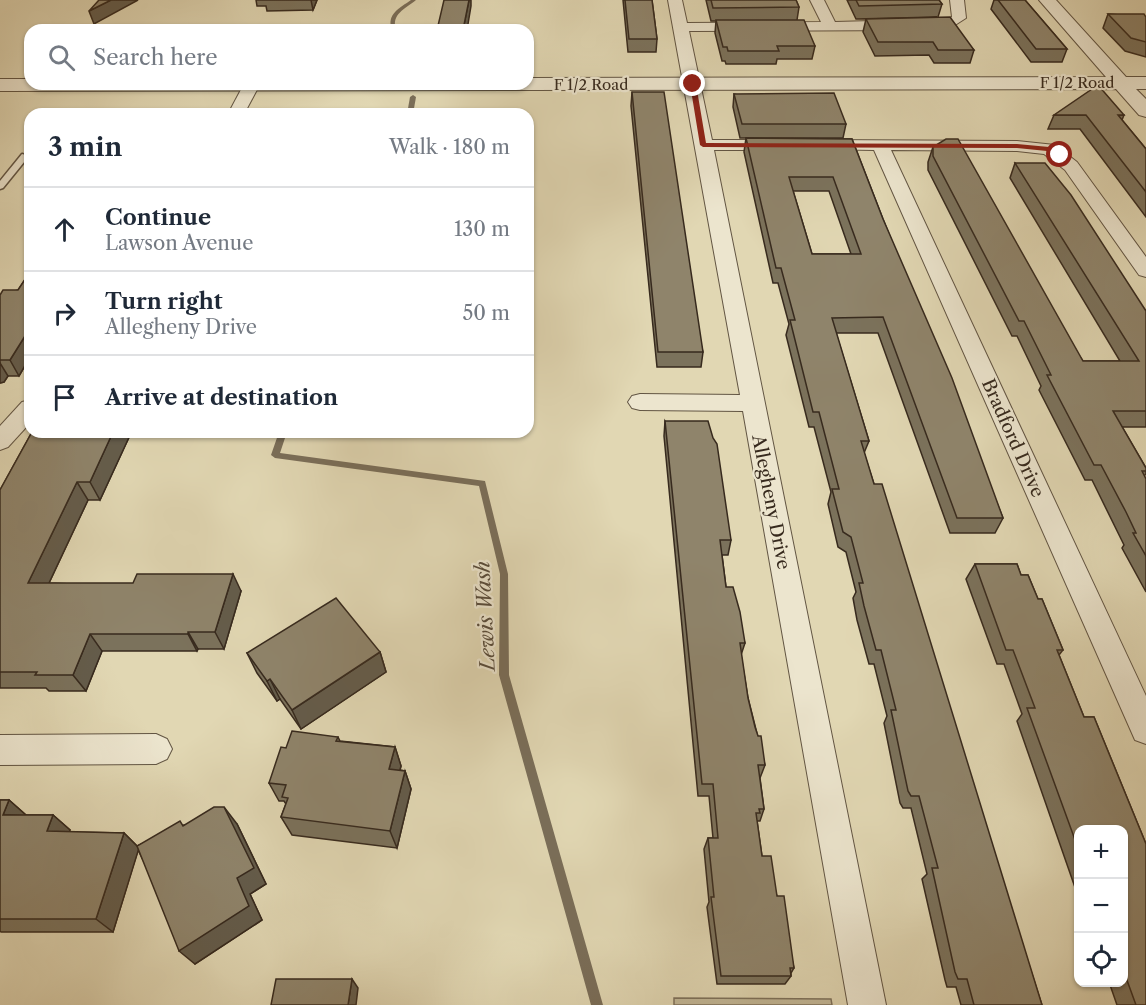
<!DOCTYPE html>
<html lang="en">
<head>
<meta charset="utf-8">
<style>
	:root { --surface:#fff; --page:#f2f2f3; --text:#1f2937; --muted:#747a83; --line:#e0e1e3 }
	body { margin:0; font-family:"Libre Caslon Text",serif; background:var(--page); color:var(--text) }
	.controls { position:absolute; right:18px; bottom:18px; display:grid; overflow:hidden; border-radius:12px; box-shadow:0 2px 4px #0004 }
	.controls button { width:54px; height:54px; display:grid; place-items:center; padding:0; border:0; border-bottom:2px solid var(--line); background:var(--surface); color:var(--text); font:30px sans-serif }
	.stop { position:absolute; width:18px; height:18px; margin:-14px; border:4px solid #8f2418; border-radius:50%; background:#fff }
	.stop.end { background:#8f2418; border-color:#fff; box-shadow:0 2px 6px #0008 }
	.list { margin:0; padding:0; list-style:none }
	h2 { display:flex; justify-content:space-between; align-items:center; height:78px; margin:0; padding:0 24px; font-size:26px }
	h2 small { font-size:20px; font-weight:400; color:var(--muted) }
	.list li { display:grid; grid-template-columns:39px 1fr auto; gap:18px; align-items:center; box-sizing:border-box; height:84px; padding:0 24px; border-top:2px solid var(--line) }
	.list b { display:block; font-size:22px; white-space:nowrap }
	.list p { margin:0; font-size:20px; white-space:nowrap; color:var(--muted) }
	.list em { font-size:20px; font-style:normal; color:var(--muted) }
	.icon { flex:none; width:33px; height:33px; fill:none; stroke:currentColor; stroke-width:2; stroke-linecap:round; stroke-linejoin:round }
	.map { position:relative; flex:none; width:1146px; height:1005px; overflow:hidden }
	.search { position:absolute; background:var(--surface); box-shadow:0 2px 4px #0004; left:24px; top:24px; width:510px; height:66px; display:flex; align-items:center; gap:15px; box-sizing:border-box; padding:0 21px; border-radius:18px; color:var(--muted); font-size:22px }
	.panel { position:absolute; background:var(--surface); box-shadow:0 2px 4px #0004; left:24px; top:108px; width:510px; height:330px; border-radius:18px }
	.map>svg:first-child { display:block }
	.green { fill:#c4ba9a; stroke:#7e725c; stroke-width:1.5 }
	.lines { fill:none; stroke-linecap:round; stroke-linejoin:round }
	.stream { fill:#7a6e59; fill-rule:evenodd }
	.service-casing { stroke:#625543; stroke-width:3 }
	.minor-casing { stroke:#625543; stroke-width:2 }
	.tertiary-casing { stroke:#625543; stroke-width:2 }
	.service { fill:#ece5ce; fill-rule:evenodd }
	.minor { fill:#ece5ce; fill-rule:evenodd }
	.tertiary { fill:#ece5ce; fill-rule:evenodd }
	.wall { fill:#7b725c; stroke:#372a1e; stroke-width:1.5; fill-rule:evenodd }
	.shaded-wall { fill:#645c4b; stroke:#372a1e; stroke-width:1.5 }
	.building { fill:#8f846b; stroke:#372a1e; stroke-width:1.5; fill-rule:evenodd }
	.route { fill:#8f2418 }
	.labels { text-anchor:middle; stroke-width:4.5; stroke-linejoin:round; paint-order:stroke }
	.far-street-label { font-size:15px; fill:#372a1e; stroke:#ece5ce }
	.street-label { font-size:18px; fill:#372a1e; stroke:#ece5ce }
	.water-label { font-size:20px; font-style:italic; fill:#594c3b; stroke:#ece5ce }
</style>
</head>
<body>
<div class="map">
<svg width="1146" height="1005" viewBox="0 0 1146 1005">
	<rect width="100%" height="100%" fill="#e1d7b3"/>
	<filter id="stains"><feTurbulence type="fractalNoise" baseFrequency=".00333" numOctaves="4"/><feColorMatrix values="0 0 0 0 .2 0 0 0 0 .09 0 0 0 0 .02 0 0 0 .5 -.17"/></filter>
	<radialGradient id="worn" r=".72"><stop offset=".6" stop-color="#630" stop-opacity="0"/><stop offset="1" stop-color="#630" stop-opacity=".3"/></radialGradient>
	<polygon class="green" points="674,998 831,999 832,1005 674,1005"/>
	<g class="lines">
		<g class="stream">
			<path d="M411 0H416C405 9 391 14 396 30H392C386 14 400 8 411 0Z"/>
			<polygon points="413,95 416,97 413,114 407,114 410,97"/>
			<polygon points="279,432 287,432 280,453 485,481 508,574 509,675 603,1005 591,1005 499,675 500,574 479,486 275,458 271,455"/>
		</g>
		<defs>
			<polygon id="service" points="22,154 29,156 3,188 0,189 0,181"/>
			<g id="minor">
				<polygon points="668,0 682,0 687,23 821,22 810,0 824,0 835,22 948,19 952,17 950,0 964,0 966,18 952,27 913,30 689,31 712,140 778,140 786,145 778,150 714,150 886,1005 848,1005 743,411 640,410 632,408 628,402 632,396 640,394 740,395"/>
				<polygon points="244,84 260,84 244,114 228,114"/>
				<polygon points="821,140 1017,141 1055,145 1077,162 1146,257 1146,277 1139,275 1065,170 1044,154 1017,151 891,150 1146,696 1146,744 1135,740 874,150 815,149 813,145 815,141"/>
				<polygon points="30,400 30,423 8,447 0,450 0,426 22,402"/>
				<polygon points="156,734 167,739 172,749 167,759 156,764 0,765 0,735"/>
			</g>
			<polygon id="tertiary" points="1039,0 1056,0 1126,77 1146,77 1146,89 1136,89 1146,99 1146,117 1139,115 1116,89 0,91 0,79 30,79 30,84 528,84 528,78 1106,77"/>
		</defs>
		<use href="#service" class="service-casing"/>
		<use href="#minor" class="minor-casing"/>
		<use href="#tertiary" class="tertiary-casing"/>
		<use href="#service" class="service"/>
		<use href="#minor" class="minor"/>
		<use href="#tertiary" class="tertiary"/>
	</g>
	<g class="wall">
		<polygon points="256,0 317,0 313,10 267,11 266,6 257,6"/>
		<polygon points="623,0 652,0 657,39 656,52 628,52"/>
		<polygon points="706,0 796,0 799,7 797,20 815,46 812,59 777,59 776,64 726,64 725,61 722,61 715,33 716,21 711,21"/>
		<polygon points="847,0 939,0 942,4 938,17 974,50 970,63 934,63 929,55 875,56 863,32 866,19 937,17 856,19"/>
		<polygon points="994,0 1025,0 1067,49 1062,62 1031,62 991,9"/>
		<polygon points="1108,14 1146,17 1146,57 1125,51 1103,28"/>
		<polygon points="632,92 703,352 701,367 657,367 631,106"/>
		<polygon points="734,94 846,124 843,138 740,138 733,107"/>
		<polygon points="1054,115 1124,115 1122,120 1146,149 1146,217 1080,129 1048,129"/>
		<path d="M746 138 852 139 883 219 1003 518 995 533H950L878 333H836L869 441 864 453 874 484 1042 1005H961L956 987H947L945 980 922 879 927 874 911 808H903L900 803 884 723 887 716 874 664H869L857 620 853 598 856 592 846 552 838 547 828 504 831 492 814 427H809L786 335 789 324 778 283H773L744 152ZM793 191H829L851 254H812Z"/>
		<polygon points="933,147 1083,361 1120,361 1010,178 1015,163 1146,311 1146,427 1122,427 1146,468 1146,474 1144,476 1146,479 1146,592 1122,548 1124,545 1092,480 1085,480 1039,390 1041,386 1017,336 1012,336 928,170 928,162"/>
		<polygon points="30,272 30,357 19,376 8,376 4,382 0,383 0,295 18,290"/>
		<polygon points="665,421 731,540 728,555 722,555 726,587 745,643 741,655 748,698 765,765 760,778 764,809 760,821 757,821 762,856 777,896 794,968 791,973 791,976 785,984 717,984 707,907 709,902 704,849 708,838 713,838 709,796 698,796 664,436"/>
		<polygon points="32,432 169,432 168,433 131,433 100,500 88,500 49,583 241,591 224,649 198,649 197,651 102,651 86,691 49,691 46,688 0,688 0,490"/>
		<polygon points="975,564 1017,564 1021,575 1028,575 1038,599 1042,599 1063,650 1059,655 1084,717 1094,717 1146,844 1146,1005 1117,1005 1109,982 1124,982 1124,830 1078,830 1078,896 1017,721 1022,714 1004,664 997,664 966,579"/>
		<polygon points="380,652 386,672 301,729 280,699 277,701 257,673 247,653"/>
		<polygon points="338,737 340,741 395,747 401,766 400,770 405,771 411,789 397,848 292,835 281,817 286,804 284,801 279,801 269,783 286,748"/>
		<polygon points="0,800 9,800 26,815 53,815 70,830 69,832 124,833 137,846 184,825 237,824 266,884 250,894 262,920 195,964 138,850 113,932 1,932 0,931"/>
	</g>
	<g class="shaded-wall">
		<polygon points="111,0 138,0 94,24 89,11"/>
		<polygon points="311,0 317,0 313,10"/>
		<polygon points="469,0 471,0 471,6 467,30 463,30"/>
		<polygon points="30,328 30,357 19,376 10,360"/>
		<polygon points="0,363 8,376 4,382 0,383"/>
		<polygon points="113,432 131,433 100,500 90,482"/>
		<polygon points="77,482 88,500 41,600 28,583"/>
		<polygon points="233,574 241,591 224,649 215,632"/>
		<polygon points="188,632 198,649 197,651 188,634"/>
		<polygon points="90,634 102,651 86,691 73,675"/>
		<polygon points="380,652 386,672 301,729 292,710"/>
		<polygon points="270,679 280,699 277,701 267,681"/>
		<polygon points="395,747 401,766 395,787 389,769"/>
		<polygon points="405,771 411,789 397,848 390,831"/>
		<polygon points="9,800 27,816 3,815"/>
		<polygon points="224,807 237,824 266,884 250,894 262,920 195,964 179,951 237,878"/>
		<polygon points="53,815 70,830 64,846 47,831"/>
		<polygon points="124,833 139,848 113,932 96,919"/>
		<polygon points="352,979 358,988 356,1005 348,1005"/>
	</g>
	<g class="building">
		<polygon points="99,0 111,0 89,11"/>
		<polygon points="444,0 469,0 463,30 437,30"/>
		<polygon points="625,0 652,0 657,39 629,39"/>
		<polygon points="711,0 796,0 799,7 713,8"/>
		<polygon points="856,0 939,0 942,4 859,6"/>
		<polygon points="998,0 1025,0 1067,49 1036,49"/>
		<polygon points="1108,14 1144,14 1146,17 1146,42 1131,38"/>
		<polygon points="950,17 974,50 938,50 933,42 878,42 866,19"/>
		<polygon points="716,20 804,20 815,46 777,46 779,51 728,51 727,47 723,47"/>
		<polygon points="1098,85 1124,115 1118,115 1146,149 1146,192 1086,115 1054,115"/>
		<polygon points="632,92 664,92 703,352 658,352"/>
		<polygon points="834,93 846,124 742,124 734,94"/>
		<path d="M746 138 852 139 883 219 952 378 1003 518H957L883 317 832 318 869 441H861L874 484H882L1042 1005H974L967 979H958L955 972 932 868H938L919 796H911L908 791 891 710H896L881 650H876L864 606 859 583H863L851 537 843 532 832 489H839L819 412H813L790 320H795L781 268H776ZM789 177H833L861 254H812Z"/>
		<polygon points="946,139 958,139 1083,361 1139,361 1015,163 1045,163 1071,195 1146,311 1146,411 1113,411 1146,468 1146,471 1142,471 1146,479 1146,556 1133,533 1136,533 1126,512 1101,465 1094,465 1047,375 1051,375 1024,321 1019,321 933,156 933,147"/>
		<polygon points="30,272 30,328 10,360 0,360 0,295 3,290 18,290"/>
		<polygon points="665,421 708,421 713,438 717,444 731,540 720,540 726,587 733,587 740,612 745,643 740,643 748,698 755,727 758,736 761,736 765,765 758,765 764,809 759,809 760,813 756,813 762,856 771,856 777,896 784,896 794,968 790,968 791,976 721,976 711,897 714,897 708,838 718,838 713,784 702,784"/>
		<polygon points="32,432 113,432 90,482 77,482 28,583 133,583 137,574 233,574 215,632 188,632 188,634 90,634 73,675 35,675 37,672 0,672 0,490"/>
		<polygon points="975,564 1017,564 1021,575 1028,575 1038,599 1042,599 1063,650 1057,650 1084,717 1094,717 1146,844 1146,1005 1136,1005 1124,972 1124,830 1078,830 1078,848 1027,708 1035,708 1013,650 1006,650"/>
		<polygon points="336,598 380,652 292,710 270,679 267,681 247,653"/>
		<polygon points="292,731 338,737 336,741 395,747 389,769 405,771 390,831 281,817 288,798 282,797 286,785 269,783 281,747 286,748"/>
		<polygon points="0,800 9,800 3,815 53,815 47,831 124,833 96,919 0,919"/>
		<polygon points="214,807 224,807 254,868 237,878 249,906 179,951 137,846 180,821 183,826"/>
		<polygon points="276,979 352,979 348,1005 271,1005"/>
	</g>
	<polygon class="route" points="693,83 696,84 706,143 1017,144 1049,147 1063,155 1060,157 1047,151 1017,148 703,147 700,145 690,84"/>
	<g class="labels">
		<g class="far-street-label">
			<text x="1077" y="88">F 1/2 Road</text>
			<text x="591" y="90">F 1/2 Road</text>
		</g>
		<g class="street-label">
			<text transform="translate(1013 438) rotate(66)" y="6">Bradford Drive</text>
			<text transform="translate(771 502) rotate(79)" y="6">Allegheny Drive</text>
		</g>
		<g class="water-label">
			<text transform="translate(485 616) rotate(-93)" y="7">Lewis Wash</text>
		</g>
	</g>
	<rect width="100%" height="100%" filter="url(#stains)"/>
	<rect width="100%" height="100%" fill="url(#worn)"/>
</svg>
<div class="controls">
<button>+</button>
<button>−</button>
<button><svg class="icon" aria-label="locate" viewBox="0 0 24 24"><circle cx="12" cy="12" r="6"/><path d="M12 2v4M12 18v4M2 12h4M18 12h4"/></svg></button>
</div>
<div class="stop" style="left:1060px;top:155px"></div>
<div class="stop end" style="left:693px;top:84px"></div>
<div class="search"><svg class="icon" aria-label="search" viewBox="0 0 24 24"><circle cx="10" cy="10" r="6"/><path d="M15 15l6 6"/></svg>Search here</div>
<section class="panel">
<h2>3 min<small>Walk · 180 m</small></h2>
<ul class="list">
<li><svg class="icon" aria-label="ahead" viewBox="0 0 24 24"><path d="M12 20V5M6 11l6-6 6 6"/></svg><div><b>Continue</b><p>Lawson Avenue</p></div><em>130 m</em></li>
<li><svg class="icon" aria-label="right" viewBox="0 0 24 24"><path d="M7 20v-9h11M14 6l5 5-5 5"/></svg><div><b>Turn right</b><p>Allegheny Drive</p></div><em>50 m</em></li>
<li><svg class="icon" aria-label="arrive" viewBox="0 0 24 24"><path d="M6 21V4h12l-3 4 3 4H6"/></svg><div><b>Arrive at destination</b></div></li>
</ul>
</section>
</div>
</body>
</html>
